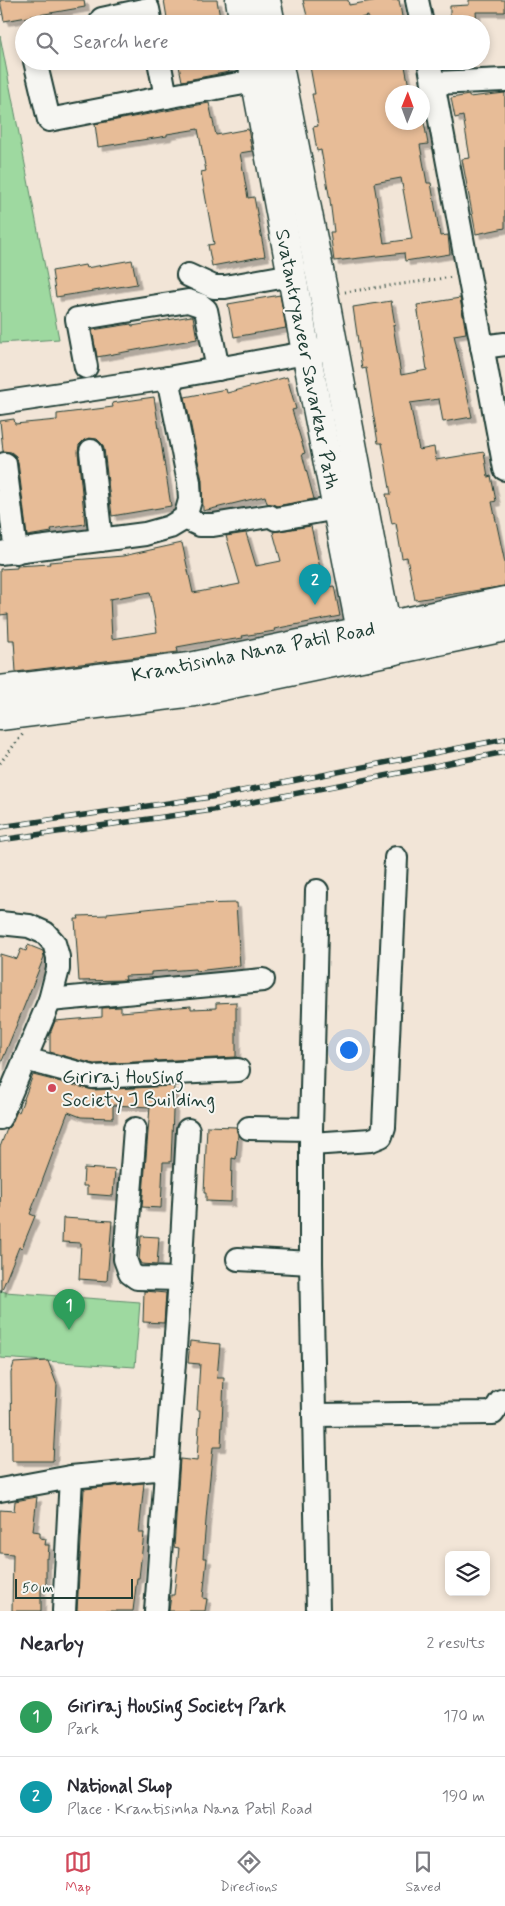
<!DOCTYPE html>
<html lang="en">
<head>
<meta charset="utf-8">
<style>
	:root { --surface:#fff; --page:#f2f2f3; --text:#2b2b33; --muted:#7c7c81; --line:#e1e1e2; --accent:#d1495b }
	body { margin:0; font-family:Mynerve,sans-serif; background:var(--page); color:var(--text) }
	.controls { position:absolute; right:15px; bottom:15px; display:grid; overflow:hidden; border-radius:8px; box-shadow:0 2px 8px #0003 }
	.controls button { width:45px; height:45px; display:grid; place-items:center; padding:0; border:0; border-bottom:1px solid var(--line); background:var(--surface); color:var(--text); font:25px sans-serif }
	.compass { position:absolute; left:385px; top:85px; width:45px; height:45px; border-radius:50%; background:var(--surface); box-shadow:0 2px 8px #0003; rotate:1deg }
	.scale { position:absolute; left:15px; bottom:12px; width:118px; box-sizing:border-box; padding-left:5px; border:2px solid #1f3d34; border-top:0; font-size:14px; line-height:18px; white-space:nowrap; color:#1f3d34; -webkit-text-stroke:4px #f6f6f2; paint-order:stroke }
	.you { position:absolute; left:348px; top:1049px; width:18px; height:18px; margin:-12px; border:4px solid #fff; border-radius:50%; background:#1a73e8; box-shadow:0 0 0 8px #1a73e833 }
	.badge { display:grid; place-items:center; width:32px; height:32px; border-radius:50%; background:var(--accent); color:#fff; font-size:16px; font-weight:700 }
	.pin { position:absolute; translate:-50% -41px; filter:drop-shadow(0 1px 2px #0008) }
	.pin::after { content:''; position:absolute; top:26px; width:18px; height:15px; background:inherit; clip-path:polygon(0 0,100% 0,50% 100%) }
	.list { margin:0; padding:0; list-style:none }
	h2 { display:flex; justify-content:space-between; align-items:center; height:65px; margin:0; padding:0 20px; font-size:21px }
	h2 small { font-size:16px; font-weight:400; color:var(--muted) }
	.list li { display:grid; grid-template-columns:32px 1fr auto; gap:15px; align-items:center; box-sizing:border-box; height:80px; padding:0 20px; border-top:1px solid var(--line) }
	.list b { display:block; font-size:19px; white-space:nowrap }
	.list p { margin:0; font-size:16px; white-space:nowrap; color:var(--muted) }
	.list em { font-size:16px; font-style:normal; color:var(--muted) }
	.icon { flex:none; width:28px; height:28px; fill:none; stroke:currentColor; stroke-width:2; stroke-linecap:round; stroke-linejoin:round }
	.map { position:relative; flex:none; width:505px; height:1611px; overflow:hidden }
	.search { position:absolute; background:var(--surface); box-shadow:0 2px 8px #0003; left:15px; right:15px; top:15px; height:55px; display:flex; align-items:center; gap:12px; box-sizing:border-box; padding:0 18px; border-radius:28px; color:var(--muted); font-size:19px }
	.sheet { height:225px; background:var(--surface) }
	nav { display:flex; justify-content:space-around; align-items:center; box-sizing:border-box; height:70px; border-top:1px solid var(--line); background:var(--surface); font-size:14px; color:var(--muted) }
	nav a { display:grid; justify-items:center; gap:2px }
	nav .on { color:var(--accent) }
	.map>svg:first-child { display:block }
	.green { fill:#9ed9a0; stroke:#5e8b6a }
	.building { fill:#e7bc97; stroke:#1f3d34; fill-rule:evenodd; filter:url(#shadow) }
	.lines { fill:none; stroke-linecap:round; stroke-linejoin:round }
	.minor-casing { stroke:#1f3d34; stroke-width:26 }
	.major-casing { stroke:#1f3d34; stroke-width:31 }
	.path { stroke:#1f3d34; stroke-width:3; stroke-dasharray:1 4; stroke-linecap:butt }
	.minor { stroke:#f6f6f2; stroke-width:22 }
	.major { stroke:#f6f6f2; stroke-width:28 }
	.rail-casing { stroke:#1f3d34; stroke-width:5.5 }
	.rail { stroke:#f6f6f2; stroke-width:4; stroke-dasharray:11; stroke-linecap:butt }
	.poi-dot { fill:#d1495b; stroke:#f6f6f2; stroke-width:2 }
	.labels { text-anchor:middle; stroke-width:4; stroke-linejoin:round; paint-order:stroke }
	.street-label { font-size:20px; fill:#1f3d34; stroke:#f6f6f2 }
	.poi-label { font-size:20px; fill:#1f3d34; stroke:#f6f6f2; text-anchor:start }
</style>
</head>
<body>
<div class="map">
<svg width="505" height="1611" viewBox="0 0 505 1611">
	<defs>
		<filter id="shadow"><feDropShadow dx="4.5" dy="4.5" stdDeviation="0" flood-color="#0004"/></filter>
	</defs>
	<rect width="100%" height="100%" fill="#f2e5d7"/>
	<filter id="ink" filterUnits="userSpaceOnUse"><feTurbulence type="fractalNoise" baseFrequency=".02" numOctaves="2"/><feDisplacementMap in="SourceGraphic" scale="10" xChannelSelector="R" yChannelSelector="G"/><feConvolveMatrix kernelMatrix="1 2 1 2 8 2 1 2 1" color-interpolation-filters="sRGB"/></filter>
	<g filter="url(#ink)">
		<g class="green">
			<polygon points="0,36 59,339 0,343"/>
			<polygon points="0,1290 5,1292 140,1302 135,1367 0,1358"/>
		</g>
		<g class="building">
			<polygon points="0,0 84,0 85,7 4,21"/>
			<polygon points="164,0 217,0 221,24 168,24"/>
			<polygon points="303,0 348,0 349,5 378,0 399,0 403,22 391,24 369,24 368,16 337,24 309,24"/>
			<polygon points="469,0 505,0 505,12 476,12 477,24 450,24 450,6 469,5"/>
			<polygon points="178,61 227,61 229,72 182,81"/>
			<path d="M309 61H404L410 92H392V122H424L428 144 420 145 427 183H431L440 236 448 235 450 254 405 261 404 253 334 261 330 232H334L330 200 321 150 317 151 313 127 318 126 312 94H315ZM401 178 412 239 384 243 374 183Z"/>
			<polygon points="505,93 505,228 476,234 462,159 470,158 463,116 455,118 451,98 469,95 469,97"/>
			<polygon points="209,103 216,135 248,129 252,151 240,153 248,198 254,197 265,256 212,266 208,245 214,244 201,172 206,171 198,129 167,134 167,136 98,147 95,124"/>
			<polygon points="132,260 137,284 56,297 52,271 85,265 86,268"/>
			<polygon points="280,295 286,328 234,337 228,304"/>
			<polygon points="460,298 466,333 454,335 472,417 443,422 439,399 410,403 419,450 434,447 436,460 484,452 488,477 491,476 496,501 492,502 505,563 505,586 415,600 407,557 402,558 396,523 392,524 386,494 391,494 382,443 378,443 366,368 362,369 353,307 391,301 395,325 393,325 401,375 427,370 417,305"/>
			<polygon points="191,316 193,316 197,339 97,357 92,330 131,324 132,326"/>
			<polygon points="287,377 296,409 292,410 305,453 302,454 314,499 276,506 267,503 265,496 203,511 202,480 185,397 226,389 227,393"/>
			<polygon points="154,397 171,506 112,516 104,449 102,444 97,439 89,438 84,440 79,445 78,452 85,524 51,529 52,532 27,536 18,462 16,456 11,452 3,451 0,421 14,419 15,424 57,420 57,414 113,407 112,403"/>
			<path d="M311 526 324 587 334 586 340 616 274 629 275 631 242 636 243 638 222 641 221 639 177 647 178 652 16 672 14 640H9L8 614 0 615V569L17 568V566L50 564 49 562 123 556 182 543 193 593 240 584 226 536 246 533 256 566 281 561 273 532ZM150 592 157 632 112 639 110 599Z"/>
			<polygon points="236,903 240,966 196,971 195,969 151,972 151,975 125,976 126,980 79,981 75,919 79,919 78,916 107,915 107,913 194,904"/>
			<polygon points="28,945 43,951 44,957 0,1066 0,954 17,959 21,949 26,951"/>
			<polygon points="236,1002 236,1057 94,1064 50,1052 50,1034 55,1021 102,1017 102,1008 121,1007 121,1012 191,1006 191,1009 216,1008 216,1003"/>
			<polygon points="33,1075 93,1090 174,1086 171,1162 163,1162 161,1208 142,1207 150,1107 113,1105 113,1118 81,1117 68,1112 30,1214 35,1216 22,1248 19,1247 1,1292 0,1147 7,1129 12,1123 17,1111 19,1112"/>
			<polygon points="207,1126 236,1127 238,1135 236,1159 232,1158 231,1202 206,1201 206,1193 204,1193"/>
			<polygon points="84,1168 115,1170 113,1196 87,1194 87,1186 83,1186"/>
			<polygon points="63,1218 112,1221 107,1281 79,1279 81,1243 62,1242"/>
			<polygon points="141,1236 159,1237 157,1265 141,1264 139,1260"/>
			<polygon points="144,1291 166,1293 164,1323 143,1322"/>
			<polygon points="190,1341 220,1344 217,1378 224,1378 221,1447 213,1447 207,1508 203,1558 207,1558 203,1598 207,1599 205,1611 169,1611 171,1595 174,1595 179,1548 174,1547 180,1459 197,1461 200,1410 197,1410 200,1364 188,1363"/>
			<polygon points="48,1361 57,1385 53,1461 12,1461 11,1373 14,1363"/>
			<polygon points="144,1483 139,1533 144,1533 139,1578 137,1578 133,1611 77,1611 84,1489"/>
			<polygon points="37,1497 33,1531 40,1532 40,1538 46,1539 45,1545 49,1545 48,1558 46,1558 46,1586 41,1586 41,1611 12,1611 13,1554 0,1553 0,1510 14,1511 15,1501"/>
		</g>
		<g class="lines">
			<defs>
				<g id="minor">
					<polyline points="417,0 422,24"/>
					<polyline points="102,19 148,9 151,24"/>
					<polyline points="35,61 49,120 166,97"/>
					<polyline points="159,61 166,97 255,81"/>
					<polyline points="429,61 505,469"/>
					<polyline points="434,83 505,80"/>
					<polyline points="188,275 214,287 225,287 292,275"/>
					<polyline points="482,347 505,344"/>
					<polyline points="86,367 77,319 188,301 200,305 206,310 218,369"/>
					<polyline points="0,403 168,378 322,350"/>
					<polyline points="91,451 101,540"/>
					<polyline points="5,464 16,552"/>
					<polyline points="185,518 200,525 213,525 269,516"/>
					<polyline points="276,519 337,508"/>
					<polyline points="0,553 145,534 170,527 185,518 190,500 189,482 168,378"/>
					<polyline points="317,891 311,1129 311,1263 318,1611"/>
					<polyline points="0,923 29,926 45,933 54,943 58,957 58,969 50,1000 0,1118"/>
					<polyline points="50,1000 263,980"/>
					<polyline points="25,1059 93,1077 238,1070"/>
					<polyline points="249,1128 311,1129"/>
					<polyline points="135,1129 125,1259 130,1273 137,1278 180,1279"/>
					<polyline points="311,1144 371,1140 381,1136 384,1127 396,858"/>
					<polyline points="238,1259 311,1263"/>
					<polyline points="314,1415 493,1413 501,1401 505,1400"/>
					<polyline points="0,1490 71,1477 166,1468"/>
					<polyline points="64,1611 71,1477"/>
					<polyline points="156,1611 180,1279 188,1130"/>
				</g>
				<g id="major">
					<polyline points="240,0 244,24"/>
					<polyline points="266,0 271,24"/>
					<polyline points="252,61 306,352 366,656"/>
					<polyline points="278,61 324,295 391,651"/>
					<polyline points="0,690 190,667 505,601"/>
					<polyline points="0,716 194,692 505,627"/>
				</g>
			</defs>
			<use href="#minor" class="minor-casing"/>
			<use href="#major" class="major-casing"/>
			<g class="path">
				<polyline points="345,292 453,277"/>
				<polyline points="0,763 23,734"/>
			</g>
			<use href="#minor" class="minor"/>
			<use href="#major" class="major"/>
			<defs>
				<g id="rail">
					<polyline points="0,827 211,797 505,739"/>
					<polyline points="0,840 213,810 505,752"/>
				</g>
			</defs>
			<use href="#rail" class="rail-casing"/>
			<use href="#rail" class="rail"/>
		</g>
	</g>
	<circle class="poi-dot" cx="52" cy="1088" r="5"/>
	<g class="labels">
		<g class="street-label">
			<text transform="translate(308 359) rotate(79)" y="7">Svatantryaveer Savarkar Path</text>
			<text transform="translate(253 651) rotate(-11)" y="7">Krantisinha Nana Patil Road</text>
		</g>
		<g class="poi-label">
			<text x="62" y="1083">Giriraj Housing<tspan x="62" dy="23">Society J Building</tspan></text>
		</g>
	</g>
</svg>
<div class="controls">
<button><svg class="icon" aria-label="layers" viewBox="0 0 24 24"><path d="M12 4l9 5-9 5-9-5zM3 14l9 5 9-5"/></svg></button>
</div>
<svg class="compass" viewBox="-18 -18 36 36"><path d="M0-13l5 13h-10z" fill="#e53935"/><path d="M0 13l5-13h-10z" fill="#7c7c81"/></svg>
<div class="scale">50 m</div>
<div class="you"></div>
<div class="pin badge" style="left:69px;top:1330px;background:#2e9e5b">1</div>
<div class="pin badge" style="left:315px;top:605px;background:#0f9aa8">2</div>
<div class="search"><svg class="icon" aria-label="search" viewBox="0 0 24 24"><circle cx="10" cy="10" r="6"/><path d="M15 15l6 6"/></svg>Search here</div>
</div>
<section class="sheet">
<h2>Nearby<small>2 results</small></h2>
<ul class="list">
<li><span class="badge" style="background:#2e9e5b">1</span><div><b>Giriraj Housing Society Park</b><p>Park</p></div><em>170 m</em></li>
<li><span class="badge" style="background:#0f9aa8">2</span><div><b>National Shop</b><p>Place · Krantisinha Nana Patil Road</p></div><em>190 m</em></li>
</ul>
</section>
<nav>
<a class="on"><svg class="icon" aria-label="map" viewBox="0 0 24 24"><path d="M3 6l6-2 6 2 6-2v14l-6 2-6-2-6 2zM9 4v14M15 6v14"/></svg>Map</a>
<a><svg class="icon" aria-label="directions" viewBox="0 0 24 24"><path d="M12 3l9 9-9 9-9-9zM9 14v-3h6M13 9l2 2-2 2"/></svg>Directions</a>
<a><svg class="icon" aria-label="saved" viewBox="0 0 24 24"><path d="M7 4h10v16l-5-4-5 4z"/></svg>Saved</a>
</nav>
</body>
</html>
